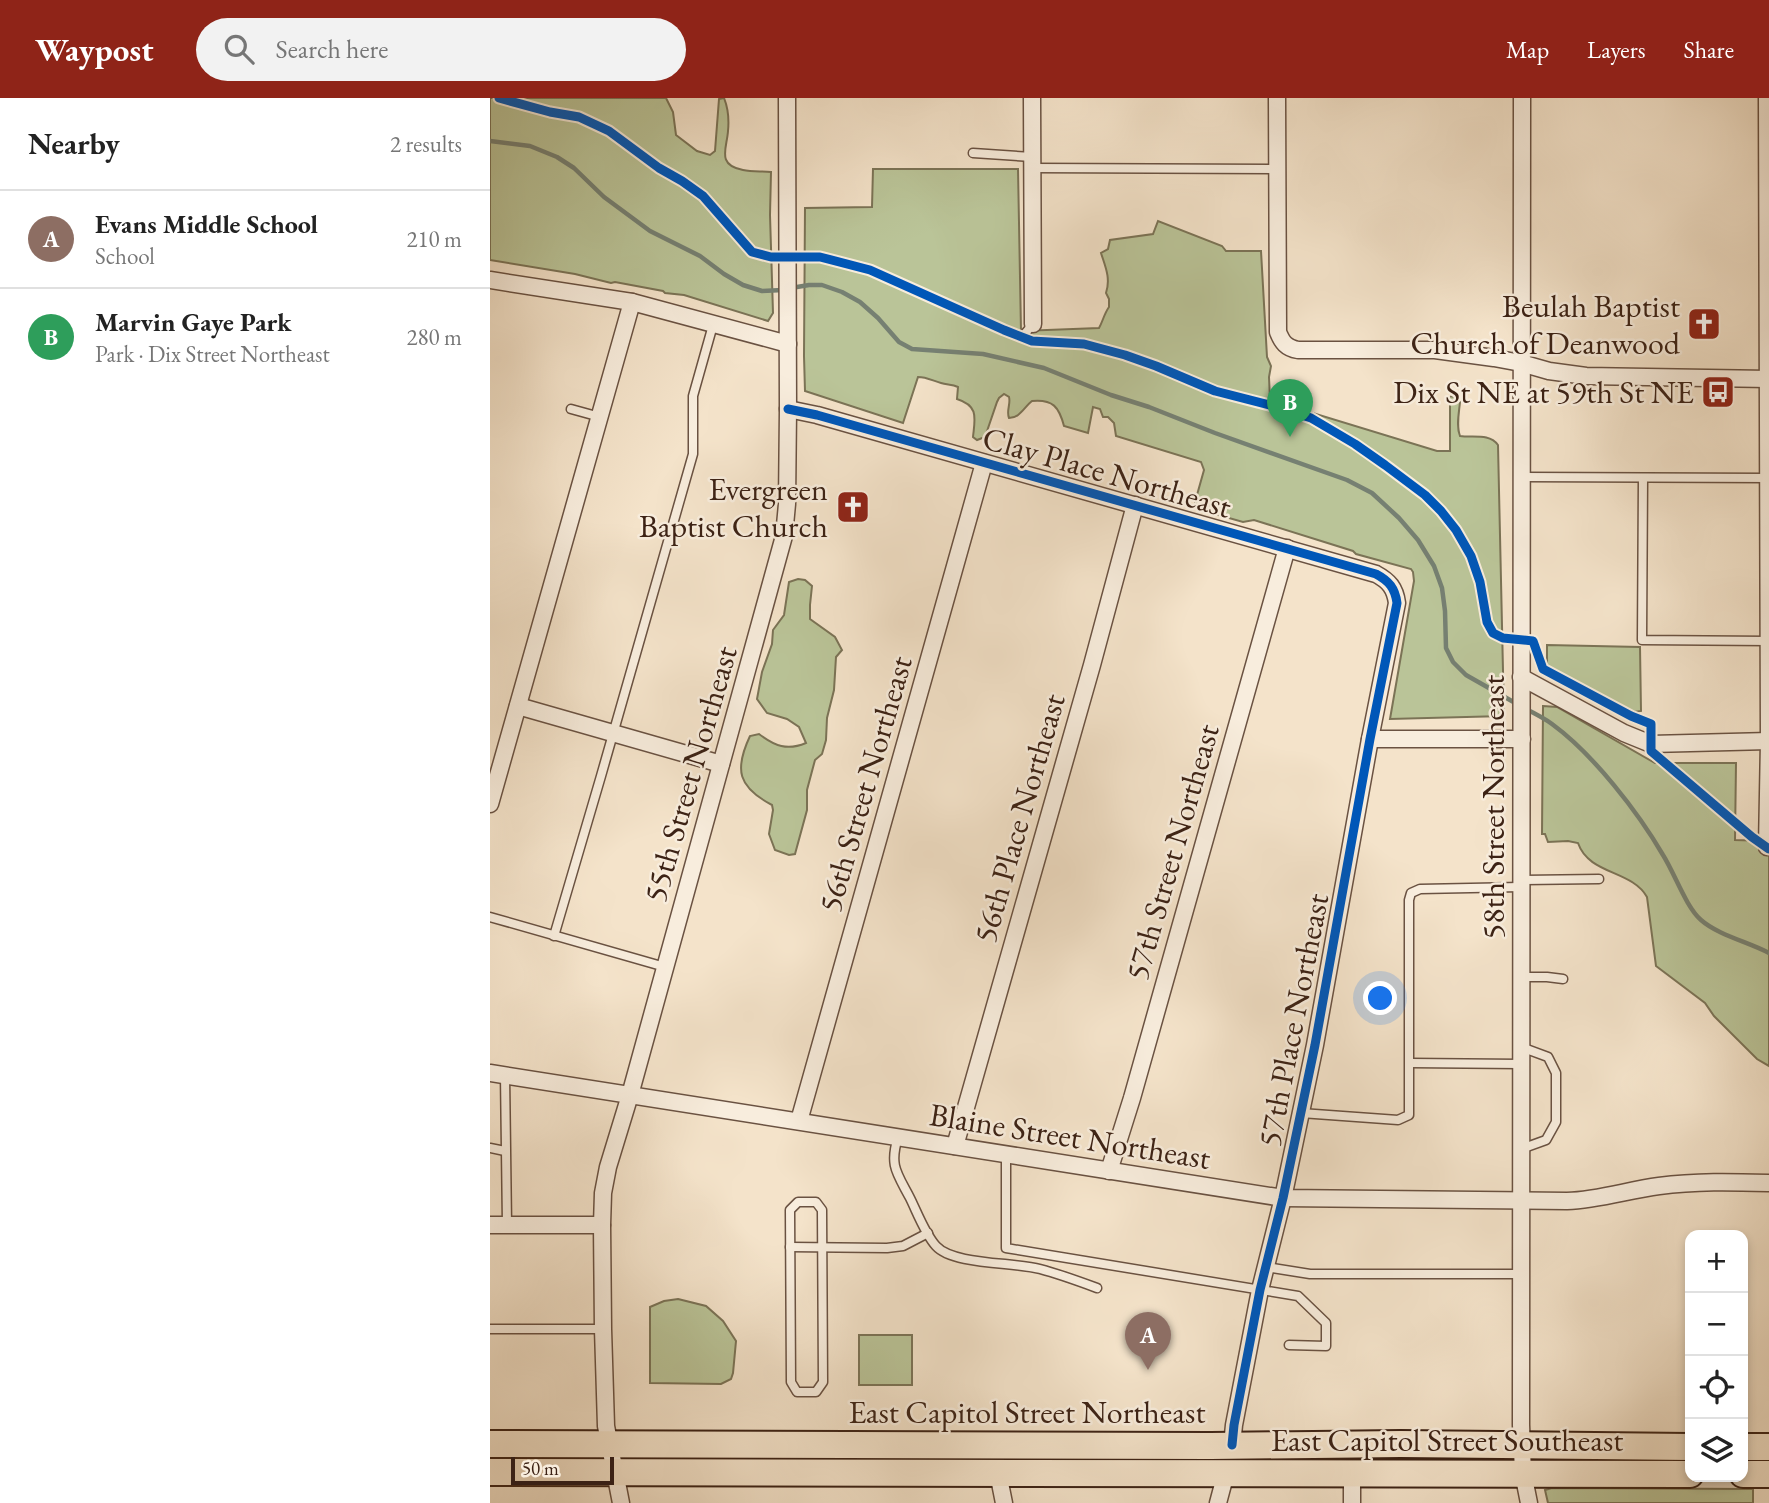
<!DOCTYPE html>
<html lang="en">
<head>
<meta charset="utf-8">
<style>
	:root { --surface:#fff; --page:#f2f2f2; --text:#222; --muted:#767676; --line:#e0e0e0; --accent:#8f2418 }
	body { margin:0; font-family:"EB Garamond",serif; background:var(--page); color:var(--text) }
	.controls { position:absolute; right:21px; bottom:21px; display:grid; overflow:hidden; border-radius:14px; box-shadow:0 4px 10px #0003 }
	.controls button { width:63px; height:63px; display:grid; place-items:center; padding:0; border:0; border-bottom:2px solid var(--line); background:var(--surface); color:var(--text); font:35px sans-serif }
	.scale { position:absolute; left:21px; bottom:18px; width:103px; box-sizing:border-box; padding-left:7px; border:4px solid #3c2215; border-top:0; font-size:19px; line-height:24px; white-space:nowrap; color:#3c2215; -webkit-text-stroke:5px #f8eddd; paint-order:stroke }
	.you { position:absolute; left:891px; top:901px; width:24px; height:24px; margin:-18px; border:5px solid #fff; border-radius:50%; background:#1a73e8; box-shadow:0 0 0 10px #1a73e833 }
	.badge { display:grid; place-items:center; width:46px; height:46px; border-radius:50%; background:var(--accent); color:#fff; font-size:23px; font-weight:700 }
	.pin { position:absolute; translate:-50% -58px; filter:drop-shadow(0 2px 4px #0008) }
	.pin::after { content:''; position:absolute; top:37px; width:24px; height:21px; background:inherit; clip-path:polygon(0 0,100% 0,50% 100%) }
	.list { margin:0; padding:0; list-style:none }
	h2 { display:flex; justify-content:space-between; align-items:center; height:91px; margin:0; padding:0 28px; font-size:30px }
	h2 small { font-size:23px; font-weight:400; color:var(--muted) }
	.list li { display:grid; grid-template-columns:46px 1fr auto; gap:21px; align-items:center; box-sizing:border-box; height:98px; padding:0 28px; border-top:2px solid var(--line) }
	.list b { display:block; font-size:26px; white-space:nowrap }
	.list p { margin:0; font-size:23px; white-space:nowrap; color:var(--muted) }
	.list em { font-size:23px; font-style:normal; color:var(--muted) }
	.icon { flex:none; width:38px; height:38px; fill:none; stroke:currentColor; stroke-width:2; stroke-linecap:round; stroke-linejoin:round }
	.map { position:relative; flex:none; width:1279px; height:1405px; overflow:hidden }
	header { display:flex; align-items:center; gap:42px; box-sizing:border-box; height:98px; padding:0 35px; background:var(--accent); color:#fff }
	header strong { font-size:33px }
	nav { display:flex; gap:38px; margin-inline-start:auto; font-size:24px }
	.search { width:490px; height:63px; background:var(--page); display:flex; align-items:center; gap:18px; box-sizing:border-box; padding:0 24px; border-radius:38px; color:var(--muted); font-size:26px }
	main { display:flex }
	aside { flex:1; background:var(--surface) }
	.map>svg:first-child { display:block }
	.green { fill:#bac498; stroke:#7b7356; stroke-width:2 }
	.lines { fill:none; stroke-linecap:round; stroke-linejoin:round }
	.stream { stroke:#768072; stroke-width:4.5 }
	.lane-casing { stroke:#6a5242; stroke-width:11 }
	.street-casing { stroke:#6a5242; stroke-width:19 }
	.primary-casing { stroke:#3c2215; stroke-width:30 }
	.lane { stroke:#f8eddd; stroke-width:8 }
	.street { stroke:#f8eddd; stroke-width:16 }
	.primary { stroke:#f4e3ca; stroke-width:26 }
	.cycleway-casing { stroke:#f8eddd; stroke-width:13 }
	.cycleway { stroke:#0057b8; stroke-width:9 }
	.labels { text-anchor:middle; stroke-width:5; stroke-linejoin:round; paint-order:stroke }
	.poi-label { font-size:32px; fill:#3c2215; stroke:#f8eddd; text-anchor:end }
	.street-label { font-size:32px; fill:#3c2215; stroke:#f8eddd }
</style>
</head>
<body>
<header>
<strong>Waypost</strong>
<div class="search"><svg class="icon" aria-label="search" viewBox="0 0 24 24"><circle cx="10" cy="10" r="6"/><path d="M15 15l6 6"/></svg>Search here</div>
<nav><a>Map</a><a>Layers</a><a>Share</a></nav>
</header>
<main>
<aside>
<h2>Nearby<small>2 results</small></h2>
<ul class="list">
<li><span class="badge" style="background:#8d6e63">A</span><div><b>Evans Middle School</b><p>School</p></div><em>210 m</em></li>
<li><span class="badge" style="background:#2e9e5b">B</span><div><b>Marvin Gaye Park</b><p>Park · Dix Street Northeast</p></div><em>280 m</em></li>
</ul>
</aside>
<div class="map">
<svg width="1279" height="1405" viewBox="0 0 1279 1405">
	<rect width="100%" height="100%" fill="#f4e3ca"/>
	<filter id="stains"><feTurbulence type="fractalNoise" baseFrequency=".00286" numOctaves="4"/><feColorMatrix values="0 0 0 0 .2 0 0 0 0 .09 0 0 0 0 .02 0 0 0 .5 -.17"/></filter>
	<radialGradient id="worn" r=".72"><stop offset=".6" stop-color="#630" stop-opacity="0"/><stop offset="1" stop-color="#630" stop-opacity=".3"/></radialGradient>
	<g class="green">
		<path d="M0 0H176L183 14 186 37 207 53 220 57 225 53 229 1 234 0C238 10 239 23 238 33 237 50 226 67 253 72 262 74 272 73 281 74L280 117 283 215 278 223 194 197 175 195 173 193 125 184 121 185 85 176 0 162Z"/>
		<path d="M383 71H528L531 233 609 230C613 223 614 216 619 209V201L616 195C621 180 615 168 611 155L618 151 620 142 663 136 668 123 732 148 736 153H771L777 259 781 268 779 279 780 302 947 353H960V299L962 298 970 304C969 315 966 328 970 338 983 340 999 335 1008 347L1014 618 900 621 924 483 923 474 921 471 866 456 863 453 764 422 753 424 707 411 705 404 714 372 711 364 626 338 624 325 618 319H613L610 311 603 309 598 335 574 328C569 309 563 301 542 303 534 309 530 320 519 320 516 313 521 306 519 299L514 296 509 300 507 304 495 339 487 342 483 339C485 320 489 308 467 301L468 289C462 286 457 287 451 285 443 283 437 279 428 279L413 325 315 293 314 258 315 110 382 109Z"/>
		<path d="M308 481 315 482 322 488 320 507V521L345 539 352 552 346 559 344 592 337 620 336 642 332 656 325 662 317 692V712L305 756 299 757 285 752 279 736 283 712 282 707C248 689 244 672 260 638L269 636C285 648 297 653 316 645L309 629 297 621 277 615 267 601 272 574 282 546 283 532 294 517 299 484Z"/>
		<polygon points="1057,547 1150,549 1151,613 1130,616 1057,572"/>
		<path d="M1053 608 1067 609 1165 665H1246L1245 742 1279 743V968L1267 961 1224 918 1215 905 1166 868 1157 799C1142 772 1099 777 1088 745L1078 743 1058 744 1055 736H1052Z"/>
		<polygon points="188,1201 216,1208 233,1223 246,1243 243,1275 241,1281 231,1286 160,1285 160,1209 174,1203"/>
		<rect x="369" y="1237" width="53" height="50"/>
		<polygon points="1062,1390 1263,1391 1263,1405 1058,1405 1055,1392"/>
	</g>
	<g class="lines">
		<g class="stream">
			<polyline points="0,43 40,48 67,59 84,70 114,99 160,133 210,158 234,176 253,187 272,193 293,192"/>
			<polyline points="301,190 319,187 332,187 352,194 370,204 388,220 409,244 422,251 493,256 554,270 621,297 659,309 725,335 857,382 882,395 909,420 928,442 944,468 952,490 955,513 956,550 963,564 976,577 1027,606"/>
			<path d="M1034 610C1044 615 1054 620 1062 626 1103 656 1148 714 1173 757 1185 776 1196 809 1211 822 1228 837 1258 844 1279 855"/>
		</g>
		<defs>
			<g id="lane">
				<polyline points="483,55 542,59"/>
				<polyline points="542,70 787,71"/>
				<polyline points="532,239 543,226"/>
				<polyline points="81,311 110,319"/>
				<polyline points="1031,379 1279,380"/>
				<polyline points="1153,380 1152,542 1279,543"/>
				<polyline points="1031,782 1109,781"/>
				<polyline points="0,819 175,869"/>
				<polyline points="64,838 111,678 203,356 203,298 223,227"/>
				<polyline points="1031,879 1057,879 1073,881"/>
				<polyline points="1031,949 1058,959 1066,975 1066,1024 1056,1042 1031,1051"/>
				<polyline points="920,965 1031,966"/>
				<polyline points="15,977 17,1127"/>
				<polyline points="811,1015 908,1022 919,1017 919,802 921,795 930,791 1031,789"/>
				<path d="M408 1039C399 1068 407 1075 420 1100 427 1114 435 1136 446 1148 463 1167 524 1164 550 1171 569 1176 588 1183 607 1190"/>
				<polyline points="0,1050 15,1053"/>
				<polyline points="516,1056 516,1150 808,1198 836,1225 836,1248 799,1247"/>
				<polygon points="308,1104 326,1104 332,1112 333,1284 326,1294 307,1294 301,1284 300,1112"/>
				<polyline points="300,1149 397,1150 413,1148 438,1135"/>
				<polyline points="776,1169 820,1176 1031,1176"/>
				<polyline points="0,1231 113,1231"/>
			</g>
			<g id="street">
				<polyline points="542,0 543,226"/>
				<path d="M787 0 788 234C792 244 796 250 808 252H945L1004 260 1031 265 1059 273 1096 278 1279 281"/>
				<polyline points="1032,0 1031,1327 1033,1375 1039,1405"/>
				<polyline points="0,182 142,204 298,246"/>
				<path d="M298 311 327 317 886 476C899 483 905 490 907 505L880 641 825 947 793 1100 770 1192 744 1327 742 1347"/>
				<polyline points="1031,579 1134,635 1161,646 1279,643"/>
				<polyline points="28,608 231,666"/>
				<polyline points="880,641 1032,641"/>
				<polyline points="0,706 142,204"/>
				<polyline points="1277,749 1279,643 1277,0"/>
				<path d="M0 975 793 1100 1077 1103C1109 1102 1138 1092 1169 1088 1206 1083 1242 1084 1279 1085"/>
				<polyline points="309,1023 494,365"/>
				<polyline points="465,1048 602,567 645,407"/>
				<polyline points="619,1073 642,1000 797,450"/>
				<polyline points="0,1127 112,1127"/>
				<polyline points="508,1375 514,1405"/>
				<polyline points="862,1375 862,1405"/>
				<polyline points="131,1405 116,1328 113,1231 112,1127 113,1095 118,1069 140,997 294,438 297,406 298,311 297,0"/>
				<polyline points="728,1405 736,1375"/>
			</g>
			<g id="primary">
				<polyline points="0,1346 721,1348 911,1346 1200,1349"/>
				<polyline points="1253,1349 1279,1349"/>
				<polyline points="0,1374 1200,1376"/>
				<polyline points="1253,1376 1279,1376"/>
			</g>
		</defs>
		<use href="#lane" class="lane-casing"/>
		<use href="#street" class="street-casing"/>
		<use href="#primary" class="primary-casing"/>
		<use href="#lane" class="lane"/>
		<use href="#street" class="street"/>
		<use href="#primary" class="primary"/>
		<defs>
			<g id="cycleway">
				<polyline points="9,0 60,14 89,19 119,33 169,70 192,83 213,98 262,154 281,159 330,159 380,172 514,232 542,243 594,246 635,257 666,268 725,293 791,310 821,320 865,346 895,367 935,397 951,413 966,432 981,458 990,484 997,524 1003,535 1013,540 1043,543 1053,571 1141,618 1161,626 1161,653 1262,739 1279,751"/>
				<path d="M298 311 327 317 886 476C899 483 905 490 907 505L880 641 825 947 793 1100 770 1192 744 1327 742 1347"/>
			</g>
		</defs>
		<use href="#cycleway" class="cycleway-casing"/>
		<use href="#cycleway" class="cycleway"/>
	</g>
	<defs>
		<symbol id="church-square" viewBox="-11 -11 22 22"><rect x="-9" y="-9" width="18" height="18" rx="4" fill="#8f2418" stroke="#f8eddd"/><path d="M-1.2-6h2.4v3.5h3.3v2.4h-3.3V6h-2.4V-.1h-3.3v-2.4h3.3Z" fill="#fff"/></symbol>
		<symbol id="bus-square" viewBox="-11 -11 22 22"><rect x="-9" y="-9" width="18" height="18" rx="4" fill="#8f2418" stroke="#f8eddd"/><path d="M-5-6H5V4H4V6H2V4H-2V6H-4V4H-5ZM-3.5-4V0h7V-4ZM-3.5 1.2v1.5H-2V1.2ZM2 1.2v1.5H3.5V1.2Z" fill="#fff"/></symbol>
	</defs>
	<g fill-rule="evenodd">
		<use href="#church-square" x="1195" y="207" width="38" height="38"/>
		<use href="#bus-square" x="1209" y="275" width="38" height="38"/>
		<use href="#church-square" x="344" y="390" width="38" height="38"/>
	</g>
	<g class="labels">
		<g class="poi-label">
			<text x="1190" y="219">Beulah Baptist<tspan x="1190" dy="37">Church of Deanwood</tspan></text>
			<text x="1204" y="305">Dix St NE at 59th St NE</text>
			<text x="338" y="402">Evergreen<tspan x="338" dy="37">Baptist Church</tspan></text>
		</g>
		<g class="street-label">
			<text transform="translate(617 374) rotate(16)" y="11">Clay Place Northeast</text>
			<text transform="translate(200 676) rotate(-74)" y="11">55th Street Northeast</text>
			<text transform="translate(375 686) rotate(-74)" y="11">56th Street Northeast</text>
			<text transform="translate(1003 709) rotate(-90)" y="11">58th Street Northeast</text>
			<text transform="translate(529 720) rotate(-74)" y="11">56th Place Northeast</text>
			<text transform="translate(682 754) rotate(-74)" y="11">57th Street Northeast</text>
			<text transform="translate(803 922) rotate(-79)" y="11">57th Place Northeast</text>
			<text transform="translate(580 1038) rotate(9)" y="11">Blaine Street Northeast</text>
			<text x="537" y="1325">East Capitol Street Northeast</text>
			<text x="957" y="1353">East Capitol Street Southeast</text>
		</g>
	</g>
	<rect width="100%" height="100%" filter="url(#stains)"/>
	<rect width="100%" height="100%" fill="url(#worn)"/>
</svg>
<div class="controls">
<button>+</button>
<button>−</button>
<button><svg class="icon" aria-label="locate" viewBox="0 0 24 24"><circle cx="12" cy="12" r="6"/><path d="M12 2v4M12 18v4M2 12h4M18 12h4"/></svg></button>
<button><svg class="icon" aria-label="layers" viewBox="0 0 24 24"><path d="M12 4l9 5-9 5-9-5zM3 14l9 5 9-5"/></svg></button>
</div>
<div class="scale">50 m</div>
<div class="you"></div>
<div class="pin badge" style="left:658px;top:1272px;background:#8d6e63">A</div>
<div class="pin badge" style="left:800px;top:339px;background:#2e9e5b">B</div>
</div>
</main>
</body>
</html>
